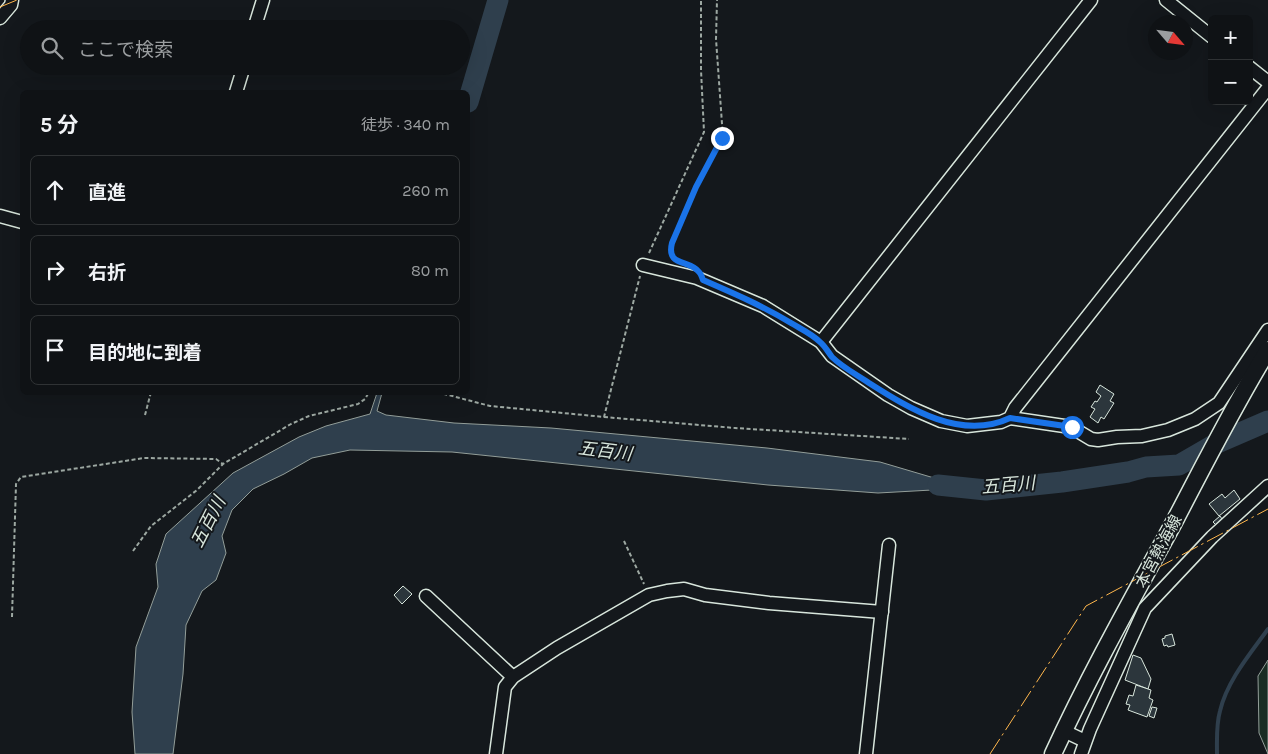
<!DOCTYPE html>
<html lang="ja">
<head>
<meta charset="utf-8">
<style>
	:root { --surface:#0f1215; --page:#1d2022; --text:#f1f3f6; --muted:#9b9ea0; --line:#2f3234 }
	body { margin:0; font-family:Karla,"Noto Sans JP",sans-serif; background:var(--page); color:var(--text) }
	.controls { position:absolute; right:15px; top:15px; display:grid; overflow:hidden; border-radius:8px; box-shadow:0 5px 20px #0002 }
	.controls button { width:45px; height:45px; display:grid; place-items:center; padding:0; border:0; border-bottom:1px solid var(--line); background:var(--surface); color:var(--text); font:25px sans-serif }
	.compass { position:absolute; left:1148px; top:15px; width:45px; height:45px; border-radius:50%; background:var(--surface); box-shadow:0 5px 20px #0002; rotate:118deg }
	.stop { position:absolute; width:15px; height:15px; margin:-11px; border:4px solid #1a73e8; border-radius:50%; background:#fff }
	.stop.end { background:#1a73e8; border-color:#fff; box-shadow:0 1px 5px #0008 }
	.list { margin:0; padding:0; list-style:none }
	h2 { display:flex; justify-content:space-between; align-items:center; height:65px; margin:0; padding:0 20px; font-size:21px }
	h2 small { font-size:16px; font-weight:400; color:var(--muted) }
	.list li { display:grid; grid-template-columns:32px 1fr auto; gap:15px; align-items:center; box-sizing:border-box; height:70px; margin:0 10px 10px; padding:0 10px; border:1px solid var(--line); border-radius:8px }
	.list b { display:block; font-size:19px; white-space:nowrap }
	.list em { font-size:16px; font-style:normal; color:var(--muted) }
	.icon { flex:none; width:28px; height:28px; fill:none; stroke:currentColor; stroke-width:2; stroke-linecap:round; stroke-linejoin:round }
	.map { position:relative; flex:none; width:1268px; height:754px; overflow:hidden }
	.search { position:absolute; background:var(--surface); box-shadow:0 5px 20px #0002; left:20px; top:20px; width:450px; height:55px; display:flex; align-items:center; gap:12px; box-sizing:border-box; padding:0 18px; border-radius:28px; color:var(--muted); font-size:19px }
	.panel { position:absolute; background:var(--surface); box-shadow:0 5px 20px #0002; left:20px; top:90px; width:450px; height:305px; border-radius:8px }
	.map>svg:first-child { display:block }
	.green { fill:#1a2d24; stroke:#939e99 }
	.water { fill:#2f3f4d; stroke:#939e99 }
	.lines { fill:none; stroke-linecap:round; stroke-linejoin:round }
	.stream { stroke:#2f3f4d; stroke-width:4 }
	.river { stroke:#2f3f4d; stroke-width:21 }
	.building { fill:#2c363c; stroke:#d8e6dc }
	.minor-casing { stroke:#d8e6dc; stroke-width:15 }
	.major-casing { stroke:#d8e6dc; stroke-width:19 }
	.path { stroke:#9da8a2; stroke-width:2; stroke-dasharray:4 2.5; stroke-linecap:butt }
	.minor { stroke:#14181c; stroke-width:12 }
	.major { stroke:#14181c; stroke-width:16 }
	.power { stroke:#ffb74d; stroke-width:1; stroke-dasharray:18 4 2.5 4; stroke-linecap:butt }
	.route { stroke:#1a73e8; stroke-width:6 }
	.labels { text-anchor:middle; stroke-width:4; stroke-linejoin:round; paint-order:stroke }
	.street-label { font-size:16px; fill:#d8e6dc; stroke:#14181c }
	.water-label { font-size:18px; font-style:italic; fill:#d8e6dc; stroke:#14181c }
</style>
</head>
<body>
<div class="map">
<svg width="1268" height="754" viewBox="0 0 1268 754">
	<rect width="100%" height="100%" fill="#14181c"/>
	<polygon class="green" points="1268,660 1268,754 1259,733 1258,676"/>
	<polygon class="water" points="377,393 382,393 377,411 386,415 454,423 551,428 767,448 880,462 968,488 878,493 768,485 452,452 350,450 312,458 284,474 253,489 232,510 222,536 226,553 216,580 202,591 186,625 183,674 173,754 135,754 132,712 136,647 158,587 156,564 166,534 233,473 299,437 326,426 370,414"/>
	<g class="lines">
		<path class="stream" d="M1217 754C1217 740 1216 725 1220 711 1227 681 1250 654 1268 629"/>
		<g class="river">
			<polyline points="468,102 498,0"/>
			<polyline points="938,485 986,490 1062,482 1128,472 1146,467 1179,465 1217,443 1268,421"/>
		</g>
	</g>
	<g class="building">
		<polygon points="1100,385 1114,394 1110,401 1114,403 1104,419 1101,417 1098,423 1090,417 1095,409 1091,407 1095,401 1097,402 1101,396 1096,392"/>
		<polygon points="1234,490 1240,499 1219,516 1209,504 1222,494 1225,498"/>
		<polygon points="1220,516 1222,519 1216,525 1213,522"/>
		<polygon points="403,586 412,594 402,604 394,595"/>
		<polygon points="1172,634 1175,645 1168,647 1167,645 1164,646 1162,639 1165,638 1165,636"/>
		<polygon points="1133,655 1141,658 1151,679 1148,689 1125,680"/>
		<polygon points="1136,685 1151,690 1149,698 1153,700 1147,717 1128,710 1130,705 1126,704 1129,695 1133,696"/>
		<polygon points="1152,707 1157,708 1154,718 1149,716"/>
	</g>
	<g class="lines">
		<defs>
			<g id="minor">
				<polyline points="1166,0 1212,37"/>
				<polyline points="0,18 11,5 12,0"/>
				<polyline points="254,29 263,0"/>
				<polyline points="1249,67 1268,82"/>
				<polyline points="236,92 244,66"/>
				<polyline points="0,216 22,222"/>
				<polyline points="643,265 697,278 763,306 821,342 832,356 888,395 911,408 941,421 967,426 1001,422 1010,418 1015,408 1268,88"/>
				<polyline points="821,342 1091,0"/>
				<polyline points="1010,418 1071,427 1091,439 1098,440 1117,437 1142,436 1168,430 1195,419 1219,403 1268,330"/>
				<polyline points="426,596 513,677"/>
				<polyline points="1064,731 1085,741"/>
				<polyline points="496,754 505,687 513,677 557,648 649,595 667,591 684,589 705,595 769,603 882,612"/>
				<polyline points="866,754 889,545"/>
				<polyline points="1081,754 1090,729 1145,608 1212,537 1268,486"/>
			</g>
			<path id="major" d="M1053 754C1089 676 1131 601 1172 526 1203 467 1233 407 1268 350"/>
		</defs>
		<use href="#minor" class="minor-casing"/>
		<use href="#major" class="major-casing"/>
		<g class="path">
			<polyline points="649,253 704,132 701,70 701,0"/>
			<polyline points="676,260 672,256 671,250 672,243 697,187 723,138 716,39 717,0"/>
			<polyline points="437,392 490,406 604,417 640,276"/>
			<polyline points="145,415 151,392"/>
			<polyline points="604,417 735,428 909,439"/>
			<polyline points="624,541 644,584"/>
			<polyline points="133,551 151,526 197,490 223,464 291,424 309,416 358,404 365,399 369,392"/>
			<polyline points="12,617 16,484 21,477 144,458 216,459 223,464"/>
		</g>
		<use href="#minor" class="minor"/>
		<use href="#major" class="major"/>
		<g class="power">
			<polyline points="0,7 17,0"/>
			<polyline points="990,754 1086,606 1268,509"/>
		</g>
	</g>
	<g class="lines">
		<path class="route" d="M722 138 696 187 672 243C666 267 689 259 699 272 701 274 702 277 703 280 733 293 763 306 791 323 801 329 812 334 820 342 825 346 828 352 832 357 842 367 857 375 869 383 910 409 961 441 1010 418L1072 427"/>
	</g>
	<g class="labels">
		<g class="street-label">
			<text transform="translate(1158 551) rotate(-62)" y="6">本宮熱海線</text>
		</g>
		<g class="water-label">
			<text transform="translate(605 451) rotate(7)" y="6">五百川</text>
			<text transform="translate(1008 485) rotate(-5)" y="6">五百川</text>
			<text transform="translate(208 522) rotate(-63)" y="6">五百川</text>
		</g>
	</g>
</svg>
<div class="controls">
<button>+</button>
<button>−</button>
</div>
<svg class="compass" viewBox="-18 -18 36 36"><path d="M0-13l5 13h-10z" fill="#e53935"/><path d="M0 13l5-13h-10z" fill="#9b9ea0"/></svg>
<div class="stop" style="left:1072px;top:427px"></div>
<div class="stop end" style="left:722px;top:138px"></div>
<div class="search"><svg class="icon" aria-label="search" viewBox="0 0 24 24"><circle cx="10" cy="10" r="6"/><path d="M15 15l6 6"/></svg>ここで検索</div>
<section class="panel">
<h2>5 分<small>徒歩 · 340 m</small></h2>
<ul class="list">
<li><svg class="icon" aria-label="ahead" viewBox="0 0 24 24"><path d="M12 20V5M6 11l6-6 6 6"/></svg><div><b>直進</b></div><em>260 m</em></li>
<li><svg class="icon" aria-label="right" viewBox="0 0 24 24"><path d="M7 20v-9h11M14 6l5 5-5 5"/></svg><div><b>右折</b></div><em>80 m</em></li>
<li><svg class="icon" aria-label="arrive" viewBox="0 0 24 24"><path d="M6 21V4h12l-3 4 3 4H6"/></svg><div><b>目的地に到着</b></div></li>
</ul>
</section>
</div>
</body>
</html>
